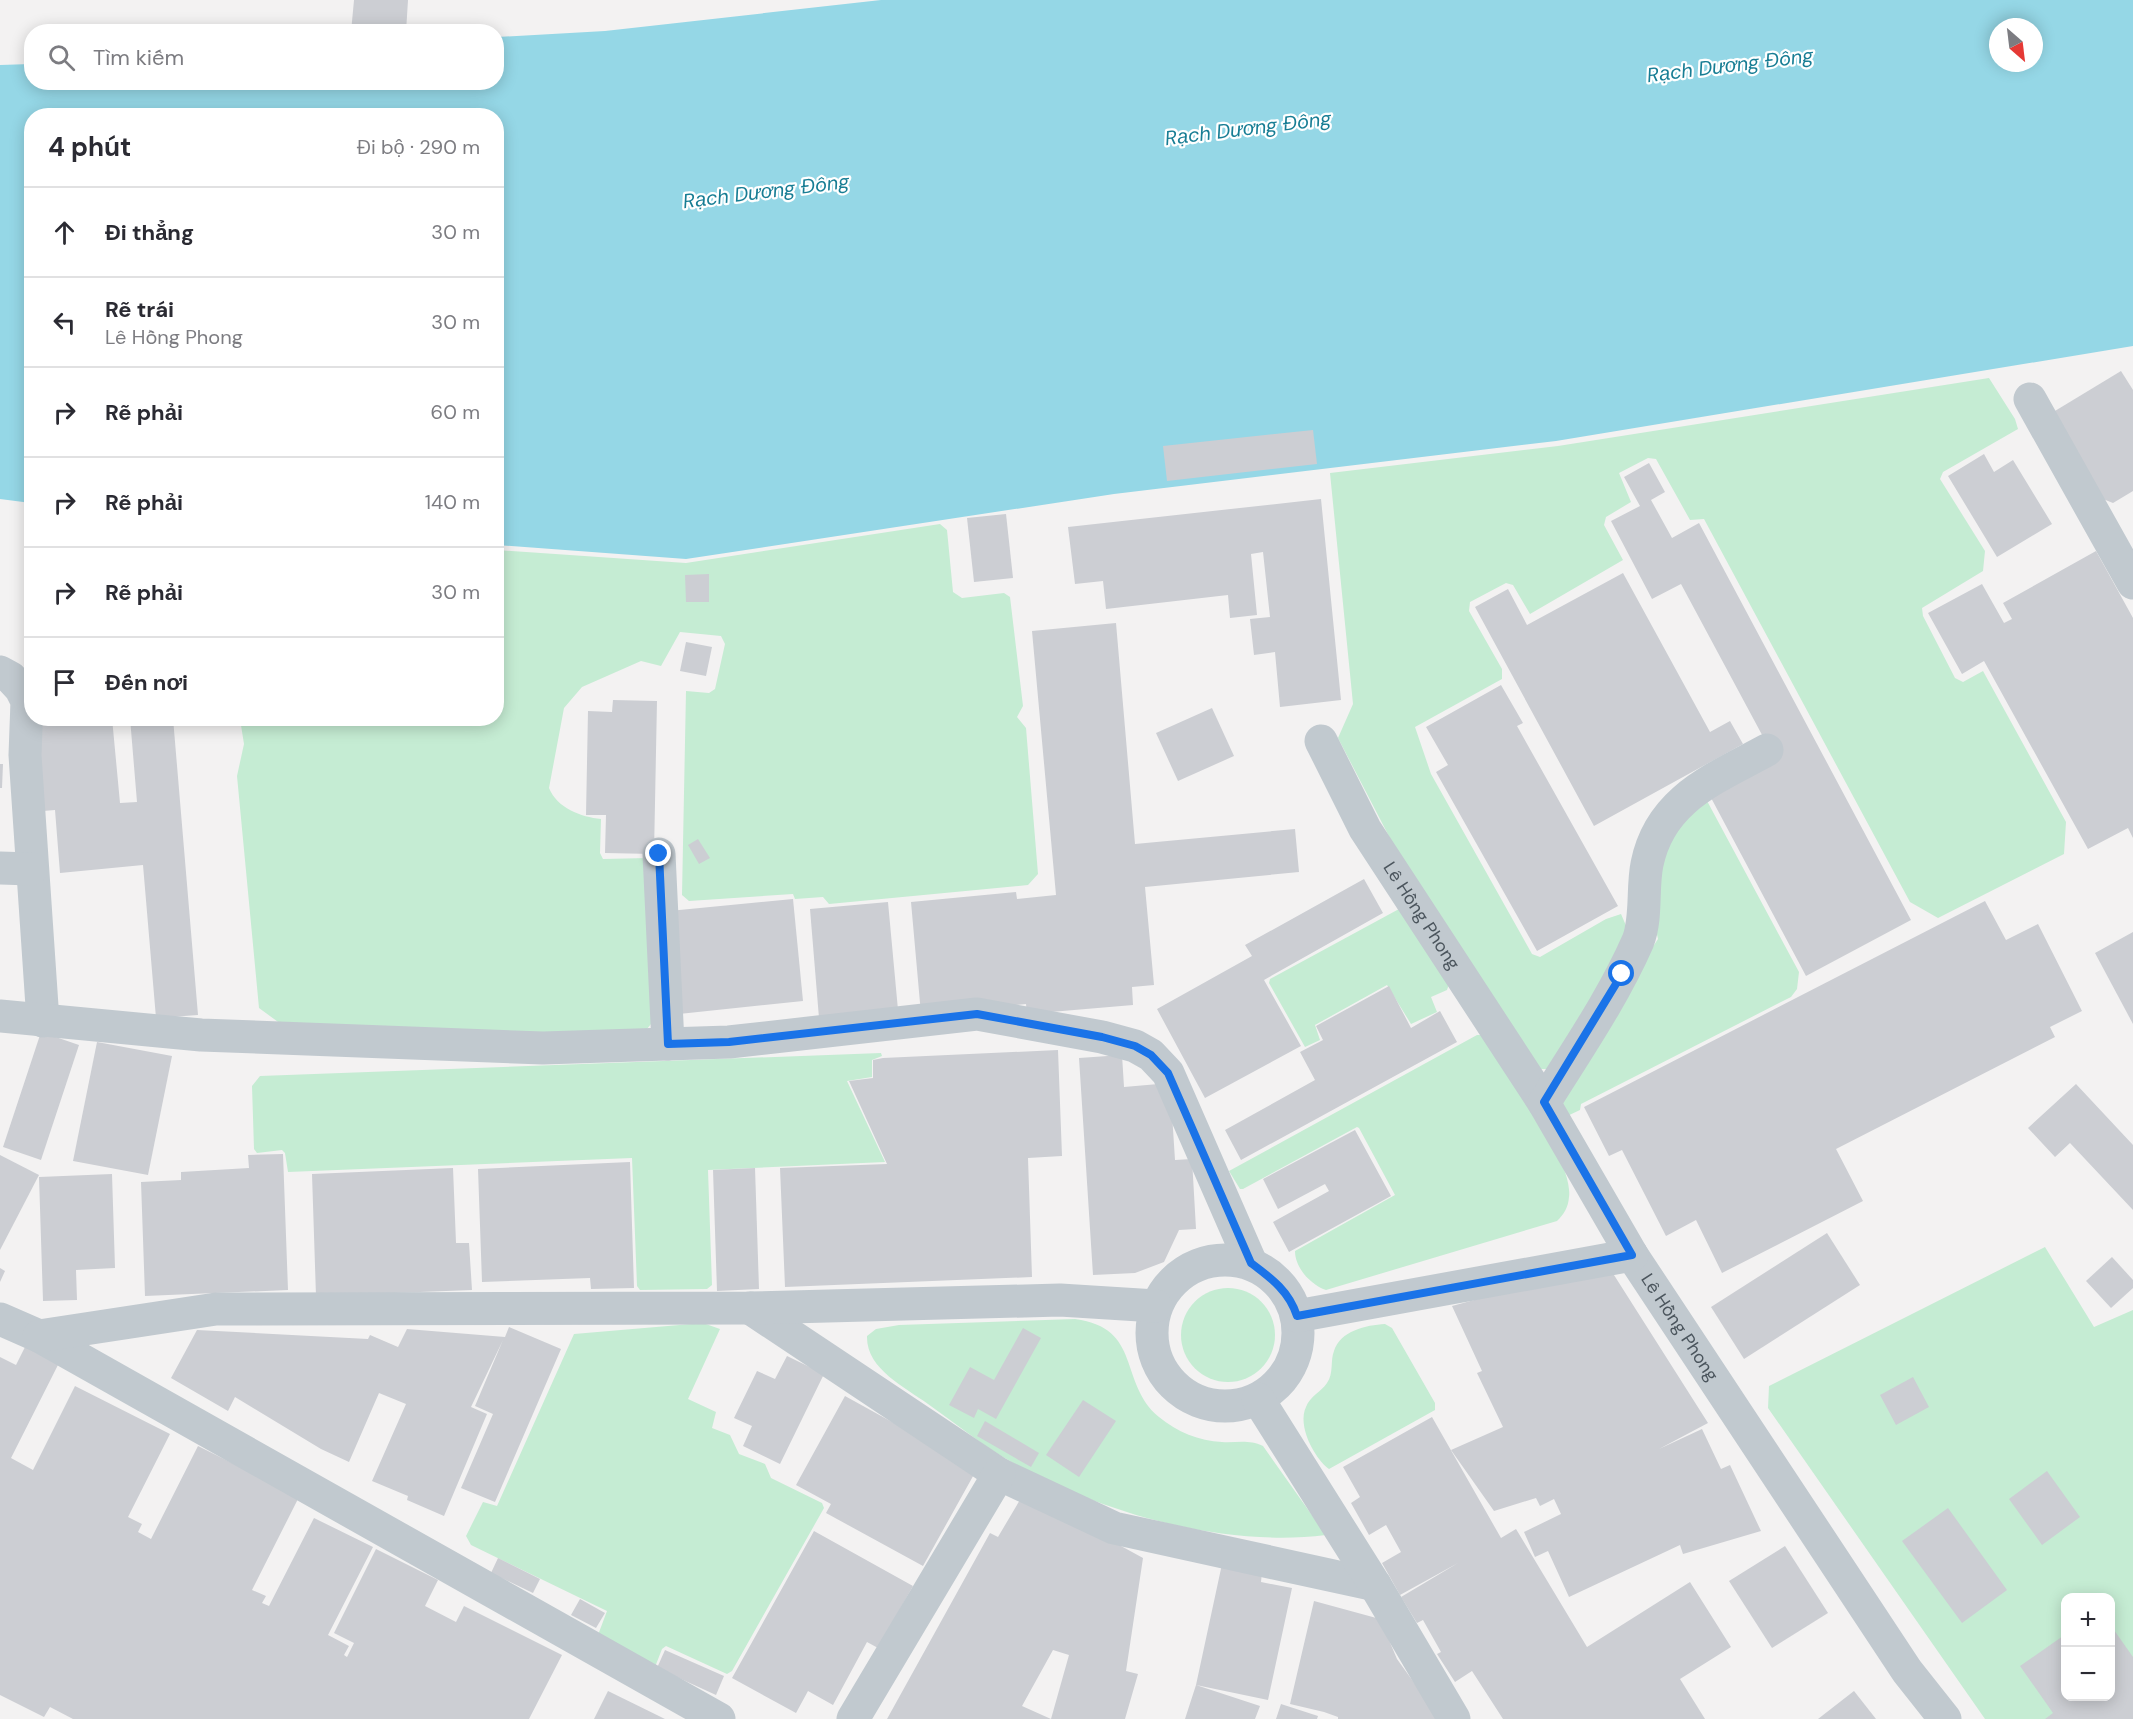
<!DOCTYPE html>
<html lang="vi">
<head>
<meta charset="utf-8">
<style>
	:root { --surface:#fff; --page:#f7f7f7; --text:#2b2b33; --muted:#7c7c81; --line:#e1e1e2 }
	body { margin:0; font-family:"DM Sans",sans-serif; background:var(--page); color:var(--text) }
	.controls { position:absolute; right:18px; bottom:18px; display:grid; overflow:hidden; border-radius:12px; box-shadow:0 3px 15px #0003 }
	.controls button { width:54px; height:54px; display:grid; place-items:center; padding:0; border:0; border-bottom:2px solid var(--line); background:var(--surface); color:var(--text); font:30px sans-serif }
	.compass { position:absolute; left:1989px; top:18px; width:54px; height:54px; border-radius:50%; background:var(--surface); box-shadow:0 3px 15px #0003; rotate:152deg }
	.stop { position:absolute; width:18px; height:18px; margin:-14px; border:4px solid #1a73e8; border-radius:50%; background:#fff }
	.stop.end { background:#1a73e8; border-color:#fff; box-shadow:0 2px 6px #0008 }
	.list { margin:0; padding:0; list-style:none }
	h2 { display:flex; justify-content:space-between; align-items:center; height:78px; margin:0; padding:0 24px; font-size:26px }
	h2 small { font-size:20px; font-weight:400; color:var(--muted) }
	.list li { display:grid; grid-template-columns:39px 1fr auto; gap:18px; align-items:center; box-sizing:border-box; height:90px; padding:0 24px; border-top:2px solid var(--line) }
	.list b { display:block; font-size:22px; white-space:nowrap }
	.list p { margin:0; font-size:20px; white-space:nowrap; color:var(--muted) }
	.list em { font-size:20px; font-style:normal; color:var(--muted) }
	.icon { flex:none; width:33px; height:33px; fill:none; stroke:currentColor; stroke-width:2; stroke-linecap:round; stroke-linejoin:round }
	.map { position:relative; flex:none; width:2133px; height:1719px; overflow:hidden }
	.search { position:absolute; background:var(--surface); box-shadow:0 3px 15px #0003; left:24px; top:24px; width:480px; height:66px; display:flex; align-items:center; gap:15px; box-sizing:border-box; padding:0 21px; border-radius:24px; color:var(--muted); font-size:22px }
	.panel { position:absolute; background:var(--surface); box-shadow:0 3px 15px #0003; left:24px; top:108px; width:480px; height:618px; border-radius:24px }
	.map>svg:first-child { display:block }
	.green { fill:#c5ecd3; fill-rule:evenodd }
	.water { fill:#95d7e6; fill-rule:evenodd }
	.building { fill:#ccced3; fill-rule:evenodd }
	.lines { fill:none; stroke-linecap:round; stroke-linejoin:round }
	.minor { stroke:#c1c9cf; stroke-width:33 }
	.route { stroke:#1a73e8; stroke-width:8 }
	.labels { text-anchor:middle; stroke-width:4.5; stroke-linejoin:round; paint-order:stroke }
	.street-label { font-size:18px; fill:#4b555d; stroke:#fff }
	.water-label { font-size:20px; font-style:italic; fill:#177d94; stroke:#fff }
</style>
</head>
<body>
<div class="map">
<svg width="2133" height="1719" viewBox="0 0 2133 1719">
	<rect width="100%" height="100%" fill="#f3f2f2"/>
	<g class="green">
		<polygon points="1989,378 2015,419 2018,429 1943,472 1940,479 1985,551 1983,571 1922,608 1923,616 1955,678 1963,682 1983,671 2066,822 2064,854 1938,918 1910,902 1704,519 1690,520 1656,459 1648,458 1619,473 1631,502 1606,517 1604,525 1623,560 1530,614 1513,585 1506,583 1470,602 1469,611 1502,669 1502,679 1415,727 1431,774 1532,954 1540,957 1606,919 1621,914 1627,928 1558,1069 1538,1069 1393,844 1338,738 1353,704 1330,473 1558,446"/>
		<path d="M940 524 947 530 953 592 962 598 1004 593 1010 597 1023 706 1017 717 1026 728 1038 874 1028 885 829 904 823 897 795 899 793 894 689 901 682 895 686 691 709 693 715 689 725 644 721 636 680 632 661 666 641 661 582 687 564 708 549 788C557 808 581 817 601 819L600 853 603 859 648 858 662 1010 647 1029 528 1036 285 1027 259 1008 237 776 244 744 240 719 496 718 497 550 686 563Z"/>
		<polygon points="1706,799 1799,972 1797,989 1791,997 1581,1104 1580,1110 1563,1118 1550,1101 1658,939 1651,907 1665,836"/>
		<polygon points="1399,909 1449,984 1447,990 1431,997 1437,1012 1411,1024 1387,985 1315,1025 1320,1040 1305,1047 1269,983 1270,979"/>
		<path d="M1477 1035H1487C1507 1067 1574 1162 1569 1197 1568 1208 1564 1214 1557 1221L1326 1290C1311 1285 1295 1268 1295 1251L1395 1195 1359 1128 1357 1127 1243 1189H1240L1229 1171Z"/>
		<polygon points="881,1053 882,1056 872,1060 872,1077 847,1081 885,1162 708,1170 712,1285 707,1289 640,1290 637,1286 632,1158 288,1172 285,1153 282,1150 257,1153 254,1149 252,1086 260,1076"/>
		<path d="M2045 1247 2094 1327 2133 1310V1719H1985L1768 1408 1769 1386ZM2066 1598H2110V1696H2066Z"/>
		<circle cx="1228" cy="1335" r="47"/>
		<path d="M1075 1319C1143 1328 1118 1383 1159 1417 1177 1432 1199 1441 1222 1442 1237 1443 1248 1439 1263 1446L1326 1535C1216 1549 1079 1507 987 1447 967 1433 948 1418 928 1404 905 1387 866 1369 867 1336L876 1329 899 1325Z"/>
		<polygon points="703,1323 720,1329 688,1399 716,1412 712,1428 730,1435 739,1454 765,1464 771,1478 822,1503 824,1508 732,1671 727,1674 666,1646 662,1649 655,1667 598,1635 607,1611 471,1545 466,1536 483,1502 497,1506 574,1334"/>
		<path d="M1385 1324 1392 1328 1435 1403V1410L1329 1469C1314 1458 1297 1425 1306 1407 1310 1396 1321 1392 1327 1383 1334 1373 1330 1361 1334 1351 1340 1331 1366 1325 1385 1324Z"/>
	</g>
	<path class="water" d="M881 0H2133V346L1556 441 1114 494 686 559 497 545 496 116H32L31 503 0 499V65L31 64 32 82H496L497 37 605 31ZM1998 27H2034V63H1998Z"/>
	<g class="building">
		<polygon points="354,0 408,0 406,32 351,32"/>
		<polygon points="2121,371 2133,390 2133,491 2113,503 2088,493 2045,417"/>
		<polygon points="1313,430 1317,464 1167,481 1163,446"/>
		<polygon points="1984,454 1994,472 2013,460 2052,524 1997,557 1948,476"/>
		<polygon points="1649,463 1665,492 1651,500 1672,538 1699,523 1911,920 1806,976 1709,794 1775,759 1681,584 1652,599 1611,521 1640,506 1624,477"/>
		<polygon points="1321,499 1341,700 1280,707 1275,652 1254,655 1250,619 1270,617 1263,552 1251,554 1257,615 1230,618 1228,595 1106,609 1103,581 1075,584 1068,527"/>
		<polygon points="1006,514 1013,578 974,582 967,518"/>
		<polygon points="2096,551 2133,618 2133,838 2128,828 2088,849 1984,661 1962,674 1928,613 1982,584 2004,623 2012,619 2003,603"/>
		<polygon points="1623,573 1710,732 1730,721 1743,744 1594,826 1475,607 1508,589 1527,625"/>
		<polygon points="709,574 709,602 686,602 685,575"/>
		<polygon points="1116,623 1135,844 1295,829 1299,872 1145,887 1154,985 1132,987 1133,1005 1027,1014 1026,1004 921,1014 911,902 1016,892 1017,899 1056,895 1032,631"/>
		<polygon points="686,642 712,647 706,676 680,671"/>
		<polygon points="1501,685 1523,723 1517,726 1618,906 1537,951 1436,772 1448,765 1426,727"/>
		<polygon points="613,700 657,701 654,854 605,853 606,815 586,815 588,711 612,712"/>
		<polygon points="1212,708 1234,756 1178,781 1156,733"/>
		<polygon points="36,718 112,718 120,803 137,802 130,718 173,718 198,1015 156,1018 143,865 60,873 55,810 43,811"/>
		<polygon points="0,764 3,764 2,788 0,788"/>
		<polygon points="698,839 710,858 699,864 688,845"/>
		<polygon points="1364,879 1383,913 1264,980 1301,1046 1205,1098 1157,1009 1252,956 1245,945"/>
		<polygon points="793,899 803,1001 679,1014 669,911"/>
		<polygon points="1985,901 2006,940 2038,924 2082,1011 2050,1027 2055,1037 1836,1149 1863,1201 1722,1273 1696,1220 1666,1236 1622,1150 1609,1156 1584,1107"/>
		<polygon points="888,902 898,1010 819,1018 810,909"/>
		<polygon points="2133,932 2133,1024 2095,953"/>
		<polygon points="1389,986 1411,1028 1440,1011 1457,1042 1241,1160 1225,1130 1315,1080 1300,1052 1323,1040 1316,1026"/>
		<polygon points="41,1032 79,1045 41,1160 3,1147"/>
		<polygon points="97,1042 172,1056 148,1175 73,1161"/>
		<polygon points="1058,1050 1062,1156 1028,1158 1032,1277 785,1287 780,1168 887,1164 849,1081 873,1078 873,1060 883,1058"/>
		<polygon points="1122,1055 1124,1087 1170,1083 1175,1160 1192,1159 1196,1229 1179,1230 1164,1262 1135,1273 1093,1275 1079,1058"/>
		<polygon points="2076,1084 2133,1145 2133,1210 2070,1143 2055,1157 2028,1128"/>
		<polygon points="1355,1130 1391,1196 1289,1252 1273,1222 1329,1191 1325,1184 1278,1209 1263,1179"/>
		<polygon points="283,1154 288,1290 145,1296 141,1182 181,1180 181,1172 249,1168 248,1155"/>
		<polygon points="0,1155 39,1175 0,1250"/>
		<polygon points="630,1162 634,1288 591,1289 590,1278 482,1282 478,1169"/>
		<polygon points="453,1168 456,1243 469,1243 472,1290 316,1296 312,1174"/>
		<polygon points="755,1168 759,1289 717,1291 713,1170"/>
		<polygon points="112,1174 115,1268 76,1270 77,1300 43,1301 39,1177"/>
		<polygon points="1827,1233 1860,1285 1744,1359 1711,1307"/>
		<polygon points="2112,1257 2133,1280 2133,1288 2111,1308 2086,1281"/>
		<polygon points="1607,1264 1708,1423 1659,1449 1702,1429 1721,1469 1730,1465 1761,1531 1683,1554 1680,1545 1569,1597 1548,1551 1535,1557 1524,1532 1561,1514 1554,1499 1540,1506 1536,1498 1494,1511 1451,1450 1503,1427 1477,1373 1482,1371 1452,1306"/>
		<polygon points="0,1268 5,1271 0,1282"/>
		<polygon points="509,1327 561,1349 495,1502 461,1488 493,1414 475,1406 503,1340 471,1407 487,1414 444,1516 407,1500 408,1496 372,1481 406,1404 379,1393 349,1462 321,1449 235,1397 228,1411 171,1378 197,1330 368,1339 370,1335 398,1347 407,1329 505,1337"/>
		<polygon points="1023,1328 1041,1338 996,1419 978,1409 974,1418 949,1405 970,1367 994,1380"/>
		<polygon points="27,1343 61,1359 11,1458 33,1470 75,1386 170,1434 128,1517 142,1524 138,1532 151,1539 198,1446 258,1476 299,1497 252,1590 266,1596 262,1603 269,1606 314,1518 373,1547 328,1635 349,1646 344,1655 347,1657 354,1643 334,1633 376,1549 438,1580 425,1606 456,1622 464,1606 562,1655 529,1719 73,1719 50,1707 44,1717 0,1695 0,1357 16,1365"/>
		<polygon points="787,1356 824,1374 780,1464 743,1446 752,1426 734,1418 757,1371 775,1379"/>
		<polygon points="1913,1377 1929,1407 1896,1425 1880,1395"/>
		<polygon points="845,1396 977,1469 923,1566 826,1513 831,1504 796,1485"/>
		<polygon points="1083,1400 1116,1421 1079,1477 1046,1455"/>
		<polygon points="1432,1417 1501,1538 1516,1529 1587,1647 1690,1582 1731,1647 1680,1679 1705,1719 1503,1719 1472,1671 1455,1682 1437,1654 1441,1652 1423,1620 1417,1623 1401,1597 1458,1563 1400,1595 1382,1563 1401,1552 1386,1525 1369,1535 1351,1503 1360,1497 1343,1467"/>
		<polygon points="985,1421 1039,1453 1031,1467 977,1436"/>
		<polygon points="2047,1471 2080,1517 2042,1545 2009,1499"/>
		<path d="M1024 1493 1143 1558 1126 1671 1138 1674 1125 1719H887L990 1533 998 1537ZM1053 1650 1069 1655 1051 1719 1022 1706Z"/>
		<polygon points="1948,1508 2007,1590 1962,1623 1902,1541"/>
		<polygon points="814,1531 913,1586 878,1648 867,1642 833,1705 808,1691 796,1713 732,1678"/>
		<polygon points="1785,1546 1828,1613 1772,1648 1729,1581"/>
		<polygon points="498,1558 540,1579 533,1593 491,1573"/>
		<polygon points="1222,1564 1262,1572 1261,1582 1292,1588 1268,1700 1196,1685 1260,1706 1255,1719 1185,1719 1196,1685"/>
		<polygon points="580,1599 605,1613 596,1628 571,1615"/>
		<polygon points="1314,1601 1380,1619 1397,1659 1440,1719 1338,1719 1338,1717 1324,1712 1290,1704"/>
		<polygon points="2114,1630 2133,1657 2133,1719 2045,1719 2053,1713 2020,1666 2063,1636 2066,1640 2066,1696 2110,1696 2110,1632"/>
		<polygon points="665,1650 724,1676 716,1695 657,1668"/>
		<polygon points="608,1691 665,1719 594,1719"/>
		<polygon points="1854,1691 1876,1719 1818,1719"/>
		<polygon points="1281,1704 1318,1716 1317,1719 1276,1719"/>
	</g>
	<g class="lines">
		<g class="minor">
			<polyline points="2030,399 2133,583"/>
			<polyline points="0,672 11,678 21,689 27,701 25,755 43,1021"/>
			<path id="s1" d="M1321 741 1365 829 1544 1103 1632 1255 1907 1671 1945 1719"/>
			<polyline points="659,854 668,1044"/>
			<polyline points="0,868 31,869"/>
			<polyline points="0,1016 201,1035 543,1048 729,1042 977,1014 1102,1037 1135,1046 1151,1055 1168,1073 1251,1263"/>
			<path d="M1544 1103C1577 1050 1613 998 1638 941 1647 918 1642 888 1647 864 1660 799 1714 779 1767 750"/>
			<circle cx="1225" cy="1333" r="73"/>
			<polyline points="750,1308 999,1474 1114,1528 1375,1585"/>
			<polyline points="1297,1316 1632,1255"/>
			<polyline points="0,1319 39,1336 719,1719"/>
			<polyline points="39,1336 216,1309 750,1308 1060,1300 1156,1306"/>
			<polyline points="1258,1399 1375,1585 1454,1719"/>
			<polyline points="853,1719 999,1474"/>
		</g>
	</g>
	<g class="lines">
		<path class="route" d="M659 854 668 1044 729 1042 977 1014 1102 1037 1135 1046 1151 1055 1168 1073 1251 1263C1271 1278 1289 1291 1297 1316L1632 1255 1544 1102 1622 974"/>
	</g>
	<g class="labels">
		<g class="street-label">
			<text dy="6" stroke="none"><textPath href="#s1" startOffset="202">Lê Hồng Phong</textPath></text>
			<text dy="6" stroke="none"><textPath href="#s1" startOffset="688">Lê Hồng Phong</textPath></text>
		</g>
		<g class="water-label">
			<text transform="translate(1730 65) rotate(-7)" y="7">Rạch Dương Đông</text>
			<text transform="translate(1248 128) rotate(-7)" y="7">Rạch Dương Đông</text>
			<text transform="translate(766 191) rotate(-7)" y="7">Rạch Dương Đông</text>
		</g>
	</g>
</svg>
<div class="controls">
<button>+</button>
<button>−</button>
</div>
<svg class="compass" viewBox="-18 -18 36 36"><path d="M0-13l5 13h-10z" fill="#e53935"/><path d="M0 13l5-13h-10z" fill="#7c7c81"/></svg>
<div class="stop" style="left:1622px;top:974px"></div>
<div class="stop end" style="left:659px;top:854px"></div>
<div class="search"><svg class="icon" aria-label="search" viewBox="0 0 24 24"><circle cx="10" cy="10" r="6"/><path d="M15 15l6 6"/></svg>Tìm kiếm</div>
<section class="panel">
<h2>4 phút<small>Đi bộ · 290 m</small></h2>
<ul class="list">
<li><svg class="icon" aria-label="ahead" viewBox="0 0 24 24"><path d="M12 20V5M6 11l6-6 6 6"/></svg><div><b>Đi thẳng</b></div><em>30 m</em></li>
<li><svg class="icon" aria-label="left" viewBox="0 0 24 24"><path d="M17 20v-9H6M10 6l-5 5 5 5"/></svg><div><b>Rẽ trái</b><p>Lê Hồng Phong</p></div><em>30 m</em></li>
<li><svg class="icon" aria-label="right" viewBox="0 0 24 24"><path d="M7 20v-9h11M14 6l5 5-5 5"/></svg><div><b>Rẽ phải</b></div><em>60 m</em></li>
<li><svg class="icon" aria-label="right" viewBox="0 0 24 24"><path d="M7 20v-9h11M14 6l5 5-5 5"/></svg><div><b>Rẽ phải</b></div><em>140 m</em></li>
<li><svg class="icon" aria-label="right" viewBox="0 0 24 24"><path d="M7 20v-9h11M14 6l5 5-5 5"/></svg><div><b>Rẽ phải</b></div><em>30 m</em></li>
<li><svg class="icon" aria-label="arrive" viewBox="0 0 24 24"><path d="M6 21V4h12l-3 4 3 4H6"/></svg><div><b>Đến nơi</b></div></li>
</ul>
</section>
</div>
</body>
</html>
